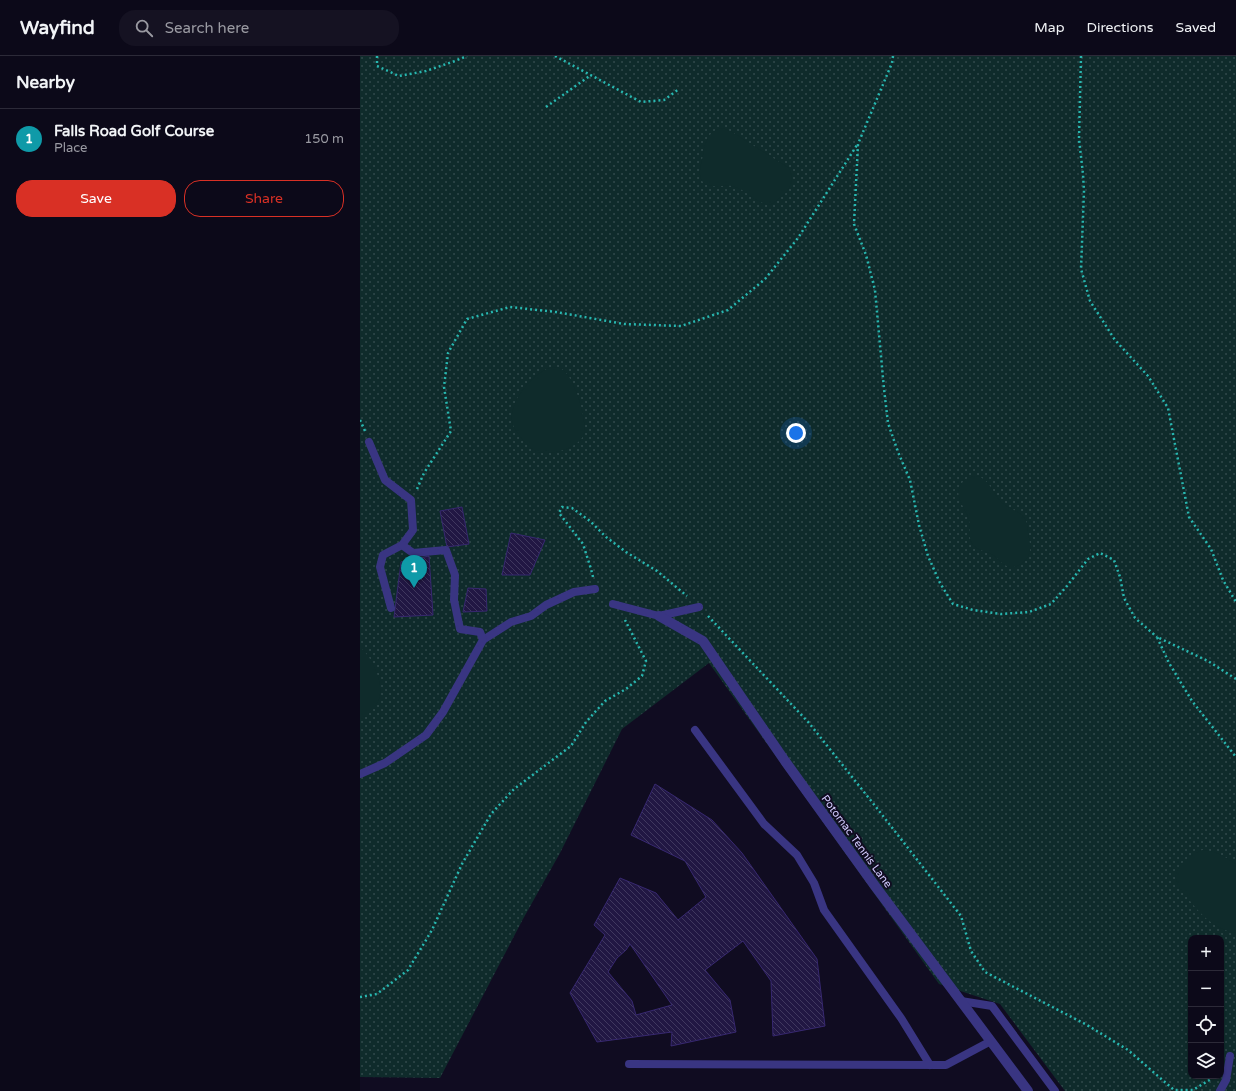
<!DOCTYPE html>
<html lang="en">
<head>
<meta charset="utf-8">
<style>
	:root { --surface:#0c0919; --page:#151222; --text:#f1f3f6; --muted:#9a9aa2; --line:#2c2a38; --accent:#d93025 }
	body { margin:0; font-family:"Varela Round",sans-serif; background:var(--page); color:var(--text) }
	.controls { position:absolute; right:12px; bottom:12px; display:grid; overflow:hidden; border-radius:8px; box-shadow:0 1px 3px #0004 }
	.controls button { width:36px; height:36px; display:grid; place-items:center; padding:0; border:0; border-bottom:1px solid var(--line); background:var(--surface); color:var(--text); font:20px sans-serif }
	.you { position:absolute; left:436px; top:377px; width:14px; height:14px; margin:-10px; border:3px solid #fff; border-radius:50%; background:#1a73e8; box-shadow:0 0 0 6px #1a73e833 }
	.badge { display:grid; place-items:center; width:26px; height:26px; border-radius:50%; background:var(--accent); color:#fff; font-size:13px; font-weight:700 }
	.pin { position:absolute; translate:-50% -33px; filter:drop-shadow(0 1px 2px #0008) }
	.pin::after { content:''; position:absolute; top:21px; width:14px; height:12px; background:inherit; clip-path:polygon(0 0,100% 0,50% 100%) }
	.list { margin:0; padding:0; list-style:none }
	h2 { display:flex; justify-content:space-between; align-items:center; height:52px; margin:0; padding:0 16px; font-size:17px }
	h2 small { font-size:13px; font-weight:400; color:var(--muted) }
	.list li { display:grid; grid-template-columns:26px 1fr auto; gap:12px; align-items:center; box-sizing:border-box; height:60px; padding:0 16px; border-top:1px solid var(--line) }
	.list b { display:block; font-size:15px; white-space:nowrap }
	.list p { margin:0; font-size:13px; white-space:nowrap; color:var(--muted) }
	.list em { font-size:13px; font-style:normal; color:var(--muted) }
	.actions { display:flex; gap:8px; padding:12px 16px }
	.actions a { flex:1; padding:9px 0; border:1px solid var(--accent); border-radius:16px; text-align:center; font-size:14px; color:var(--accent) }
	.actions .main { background:var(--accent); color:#fff }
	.icon { flex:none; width:22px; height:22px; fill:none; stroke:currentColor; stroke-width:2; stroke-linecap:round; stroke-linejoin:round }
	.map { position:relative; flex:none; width:876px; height:1035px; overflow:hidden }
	header { display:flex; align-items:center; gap:24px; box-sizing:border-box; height:56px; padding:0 20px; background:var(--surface); border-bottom:1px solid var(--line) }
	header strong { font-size:19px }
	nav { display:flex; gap:22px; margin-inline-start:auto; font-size:14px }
	.search { width:280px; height:36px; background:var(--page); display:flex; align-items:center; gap:10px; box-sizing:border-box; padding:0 14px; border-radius:16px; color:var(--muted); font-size:15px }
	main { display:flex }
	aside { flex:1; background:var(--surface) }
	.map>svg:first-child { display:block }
	.grass { fill:url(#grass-dots); fill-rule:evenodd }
	.green { fill:#0f2b2b }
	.building { fill:url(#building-back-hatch); stroke:#372870; fill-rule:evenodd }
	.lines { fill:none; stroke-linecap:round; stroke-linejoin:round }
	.path { stroke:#28b7b0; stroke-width:2.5; stroke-dasharray:2 3; stroke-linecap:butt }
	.service { stroke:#393582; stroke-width:8 }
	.minor { stroke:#393582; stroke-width:10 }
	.labels { text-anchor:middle; stroke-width:4; stroke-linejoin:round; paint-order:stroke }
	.street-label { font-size:11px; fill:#d3ccff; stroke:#100c21 }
</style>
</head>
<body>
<header>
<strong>Wayfind</strong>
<div class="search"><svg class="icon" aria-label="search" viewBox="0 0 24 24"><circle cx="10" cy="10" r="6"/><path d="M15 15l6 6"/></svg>Search here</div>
<nav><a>Map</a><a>Directions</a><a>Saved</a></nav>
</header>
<main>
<aside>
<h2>Nearby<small></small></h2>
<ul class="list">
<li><span class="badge" style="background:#0f9aa8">1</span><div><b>Falls Road Golf Course</b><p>Place</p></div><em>150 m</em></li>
</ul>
<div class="actions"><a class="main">Save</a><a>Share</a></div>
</aside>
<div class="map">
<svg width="876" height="1035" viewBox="0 0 876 1035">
	<defs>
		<pattern id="grass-dots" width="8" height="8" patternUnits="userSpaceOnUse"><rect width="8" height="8" fill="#0f2b2b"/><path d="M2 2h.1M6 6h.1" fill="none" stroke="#31494b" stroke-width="1.8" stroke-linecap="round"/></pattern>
		<pattern id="building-back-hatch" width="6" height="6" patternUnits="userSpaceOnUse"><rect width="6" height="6" fill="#211743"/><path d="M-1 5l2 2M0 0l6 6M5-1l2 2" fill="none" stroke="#40385f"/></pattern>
	</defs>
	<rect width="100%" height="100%" fill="#100c21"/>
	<path class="grass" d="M0 0H876V1035H705L640 948 579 928 349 607 262 673 200 797 163 863 80 1022 0 1021ZM831 882H861V1020H831Z"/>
	<g class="green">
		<path d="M363 72 372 76 429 112C438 129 424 140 410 149 393 146 388 134 372 130 364 129 350 132 345 128 336 120 341 110 343 99 345 87 348 74 363 72Z"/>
		<path d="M193 311C197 311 201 312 204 315 215 324 227 363 224 377 221 392 190 400 177 396 173 394 170 391 167 388 162 383 156 376 153 369 146 348 173 315 193 311Z"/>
		<path d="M615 420C629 421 633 438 642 447 649 453 662 455 666 465 668 468 667 473 668 477 669 483 671 489 670 495 668 504 659 512 650 511 643 510 639 503 633 499 627 495 619 495 614 490 607 483 611 472 609 464 606 452 592 439 602 427 605 423 609 421 615 420Z"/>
		<path d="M0 591C12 601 24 627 19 643 16 651 7 660 0 664Z"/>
		<path d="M842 794C855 794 865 801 876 808V877C854 873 840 858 827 841 822 834 815 829 816 819 818 807 831 799 842 794Z"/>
	</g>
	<g class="building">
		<polygon points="102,451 109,488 87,491 80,455"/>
		<polygon points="151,477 185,484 170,519 142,519"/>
		<polygon points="69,500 73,559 34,561 41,506"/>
		<polygon points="108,532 126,533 127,555 103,556"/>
		<path d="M295 728 352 764 382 797 457 903 465 970 413 980 411 925 383 885 345 914 370 944 376 976 311 990 312 976 237 986 210 937 245 879 234 869 260 822 296 837 318 864 346 841 325 805 271 779ZM270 888 312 949 276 959 272 945 248 916 257 902 266 894Z"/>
	</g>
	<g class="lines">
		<g class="path">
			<polyline points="17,0 17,10 39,20 66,15 95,5 107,0"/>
			<polyline points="195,0 281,46 304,44 319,33"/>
			<polyline points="533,0 532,7 498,88 494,168 506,199 515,234 524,333 528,367 538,396 550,424 559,469 568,500 580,527 593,548 613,554 641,558 669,556 691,548 707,530 728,503 740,497 754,504 760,521 764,542 775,562 797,581"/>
			<polyline points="721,0 719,83 723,118 724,135 721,213 730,245 755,284 788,320 808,352 829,461 851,493 863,524 876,546"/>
			<polyline points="186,51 231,19"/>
			<polyline points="0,364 5,375"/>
			<polyline points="57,433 64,417 91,375 84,331 88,297 107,263 150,251 196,256 264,268 321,270 368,254 405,223 438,182 497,89"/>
			<polyline points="233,521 231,513 223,488 199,457 202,451 212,452 230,465 246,481 266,496 297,515 327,540"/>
			<polyline points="348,560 449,667 516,751 601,860 611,895 625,916 727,969 768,994 814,1034 833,1034 851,1023"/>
			<polyline points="876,623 848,605 797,581 809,607 832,645 876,701"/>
			<polyline points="0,941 17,938 48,914 72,874 102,808 131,758 154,733 211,690 226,666 245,645 266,633 282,620 286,605 265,564"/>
		</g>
		<g class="service">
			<polyline points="9,386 25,424 51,444 53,474 42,489 23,499 20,511 31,552"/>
			<polyline points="253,548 299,560 339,551"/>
			<polyline points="123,584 151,566 171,560 186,549 214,536 235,533"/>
			<polyline points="335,674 404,768 437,799 454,827 464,854 541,962 570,1009"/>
			<polyline points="0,718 25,707 66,679 83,656 123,584 120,576 100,573 94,544 95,519 86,494 53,497 42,489"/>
			<polyline points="601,945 632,950 695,1035"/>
			<polyline points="269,1008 586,1009 631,985"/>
			<polyline points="860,1035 866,1024 870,1000"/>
		</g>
		<polyline class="minor" points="299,560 343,585 425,705 515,830 668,1035"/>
	</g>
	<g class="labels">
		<g class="street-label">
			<text transform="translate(497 785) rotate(54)" y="4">Potomac Tennis Lane</text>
		</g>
	</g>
</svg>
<div class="controls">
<button>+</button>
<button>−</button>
<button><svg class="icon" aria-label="locate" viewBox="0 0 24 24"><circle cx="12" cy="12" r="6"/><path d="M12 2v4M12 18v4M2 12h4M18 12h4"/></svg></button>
<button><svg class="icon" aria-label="layers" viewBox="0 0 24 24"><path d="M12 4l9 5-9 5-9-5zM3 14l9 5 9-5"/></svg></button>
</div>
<div class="you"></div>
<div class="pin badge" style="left:54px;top:532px;background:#0f9aa8">1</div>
</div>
</main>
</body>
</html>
